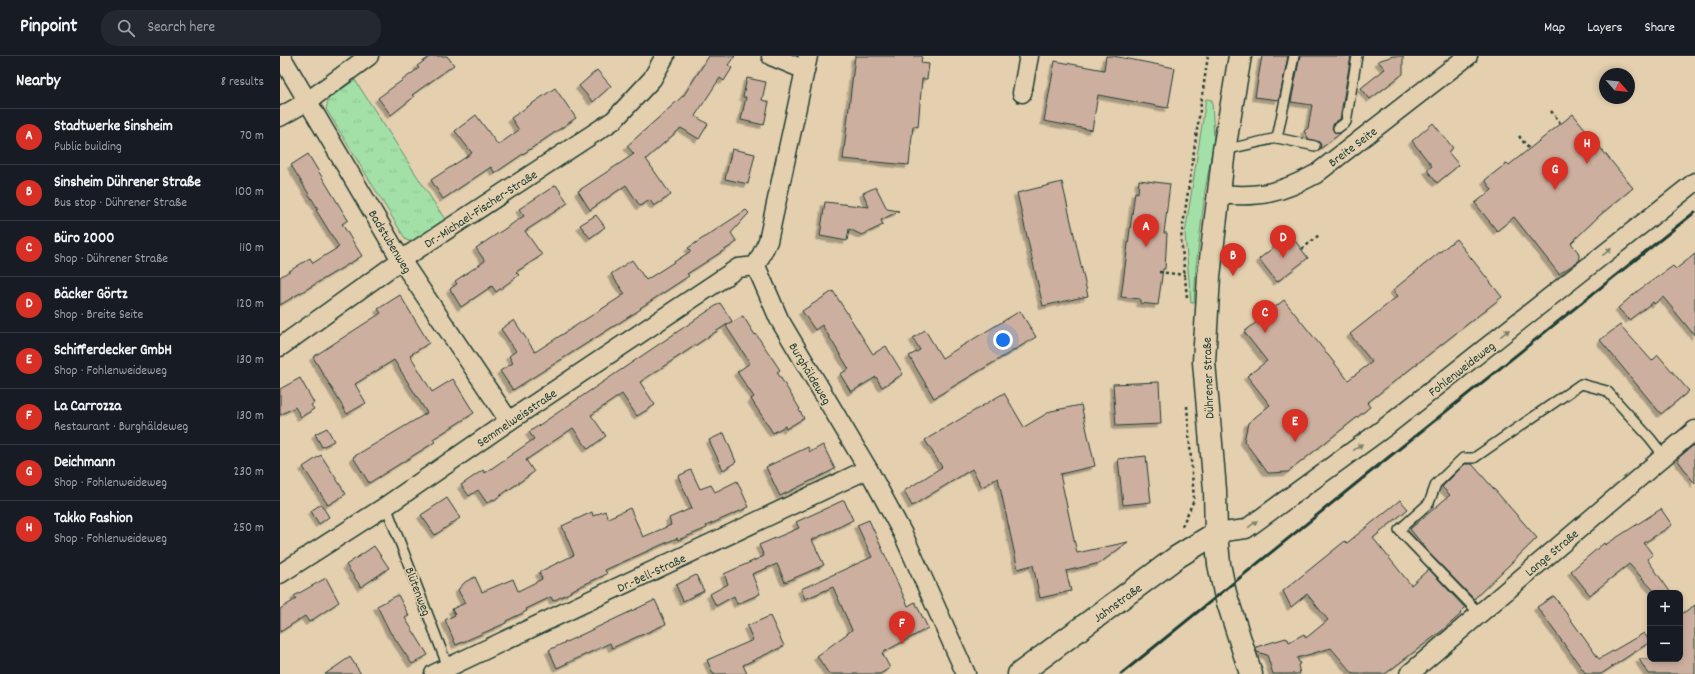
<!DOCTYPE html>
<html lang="en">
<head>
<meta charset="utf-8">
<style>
	:root { --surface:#171b24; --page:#242831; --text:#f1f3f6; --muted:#9ea1a6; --line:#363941; --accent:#d93025 }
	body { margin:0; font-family:Dekko,sans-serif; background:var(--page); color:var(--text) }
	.controls { position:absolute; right:12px; bottom:12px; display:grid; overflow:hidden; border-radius:8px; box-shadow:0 2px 6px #0003 }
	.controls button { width:36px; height:36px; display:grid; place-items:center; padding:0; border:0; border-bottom:1px solid var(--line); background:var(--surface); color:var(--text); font:20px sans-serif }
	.compass { position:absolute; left:1319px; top:12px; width:36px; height:36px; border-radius:50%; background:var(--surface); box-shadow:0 2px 6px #0003; rotate:118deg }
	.you { position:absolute; left:723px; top:284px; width:14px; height:14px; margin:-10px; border:3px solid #fff; border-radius:50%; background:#1a73e8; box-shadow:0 0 0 6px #1a73e833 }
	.badge { display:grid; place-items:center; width:26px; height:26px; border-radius:50%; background:var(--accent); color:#fff; font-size:13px; font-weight:700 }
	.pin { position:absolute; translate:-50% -33px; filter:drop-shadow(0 1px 2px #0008) }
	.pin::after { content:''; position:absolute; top:21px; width:14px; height:12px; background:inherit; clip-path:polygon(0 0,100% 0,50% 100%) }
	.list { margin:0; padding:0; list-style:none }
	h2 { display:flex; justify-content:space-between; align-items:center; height:52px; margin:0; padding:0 16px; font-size:17px }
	h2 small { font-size:13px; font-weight:400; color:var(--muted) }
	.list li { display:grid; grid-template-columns:26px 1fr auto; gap:12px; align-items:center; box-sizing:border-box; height:56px; padding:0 16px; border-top:1px solid var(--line) }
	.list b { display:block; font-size:15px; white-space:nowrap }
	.list p { margin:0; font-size:13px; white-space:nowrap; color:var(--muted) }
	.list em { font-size:13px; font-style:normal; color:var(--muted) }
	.icon { flex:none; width:22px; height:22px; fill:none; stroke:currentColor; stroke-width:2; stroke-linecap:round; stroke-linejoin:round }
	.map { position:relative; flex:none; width:1415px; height:618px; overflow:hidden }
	header { display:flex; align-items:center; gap:24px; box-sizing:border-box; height:56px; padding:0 20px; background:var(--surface); border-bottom:1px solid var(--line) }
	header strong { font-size:19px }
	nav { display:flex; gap:22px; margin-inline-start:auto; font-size:14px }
	.search { width:280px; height:36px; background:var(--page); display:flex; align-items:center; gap:10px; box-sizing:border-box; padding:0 14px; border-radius:16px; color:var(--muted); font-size:15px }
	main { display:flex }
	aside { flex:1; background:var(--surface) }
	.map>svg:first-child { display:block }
	.green { fill:#a3e0a7; stroke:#618e6e }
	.park { fill:url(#park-tufts); stroke:#618e6e }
	.building { fill:#cdaf9f; stroke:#1f3d34; filter:url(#shadow) }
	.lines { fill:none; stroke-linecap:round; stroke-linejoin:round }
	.service-casing { stroke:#1f3d34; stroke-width:12 }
	.minor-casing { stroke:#1f3d34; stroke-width:21 }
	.tertiary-casing { stroke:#1f3d34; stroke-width:25 }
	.secondary-casing { stroke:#1f3d34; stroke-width:25 }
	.path { stroke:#1f3d34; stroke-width:2.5; stroke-dasharray:3 3; stroke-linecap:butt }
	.service { stroke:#e4d0af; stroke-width:9 }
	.minor { stroke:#e4d0af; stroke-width:18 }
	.tertiary { stroke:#e4d0af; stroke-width:22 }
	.secondary { stroke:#e4d0af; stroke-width:22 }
	.rail { stroke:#1f3d34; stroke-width:3 }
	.oneway { fill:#787f6b }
	.labels { text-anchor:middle; stroke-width:3; stroke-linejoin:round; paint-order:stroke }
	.street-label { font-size:13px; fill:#1f3d34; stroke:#e4d0af }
</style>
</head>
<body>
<header>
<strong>Pinpoint</strong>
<div class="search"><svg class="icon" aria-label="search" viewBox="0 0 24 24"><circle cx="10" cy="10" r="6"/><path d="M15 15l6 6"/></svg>Search here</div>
<nav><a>Map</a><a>Layers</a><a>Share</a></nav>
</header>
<main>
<aside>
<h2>Nearby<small>8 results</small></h2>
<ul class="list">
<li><span class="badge">A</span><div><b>Stadtwerke Sinsheim</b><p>Public building</p></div><em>70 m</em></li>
<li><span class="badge">B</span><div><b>Sinsheim Dührener Straße</b><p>Bus stop · Dührener Straße</p></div><em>100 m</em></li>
<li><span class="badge">C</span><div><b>Büro 2000</b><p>Shop · Dührener Straße</p></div><em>110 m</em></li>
<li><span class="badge">D</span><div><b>Bäcker Görtz</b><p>Shop · Breite Seite</p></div><em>120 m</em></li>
<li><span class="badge">E</span><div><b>Schifferdecker GmbH</b><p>Shop · Fohlenweideweg</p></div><em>130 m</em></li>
<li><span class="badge">F</span><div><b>La Carrozza</b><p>Restaurant · Burghäldeweg</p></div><em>130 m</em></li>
<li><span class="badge">G</span><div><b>Deichmann</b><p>Shop · Fohlenweideweg</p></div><em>230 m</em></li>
<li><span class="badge">H</span><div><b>Takko Fashion</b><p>Shop · Fohlenweideweg</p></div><em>250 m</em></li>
</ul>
</aside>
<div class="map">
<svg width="1415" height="618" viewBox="0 0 1415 618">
	<defs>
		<pattern id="park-tufts" width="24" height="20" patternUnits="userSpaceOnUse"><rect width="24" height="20" fill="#a3e0a7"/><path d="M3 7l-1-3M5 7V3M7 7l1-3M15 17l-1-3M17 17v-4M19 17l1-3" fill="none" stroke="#8cc190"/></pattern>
		<filter id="shadow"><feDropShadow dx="-3.5" dy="3.5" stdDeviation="0" flood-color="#0004"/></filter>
	</defs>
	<rect width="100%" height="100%" fill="#e4d0af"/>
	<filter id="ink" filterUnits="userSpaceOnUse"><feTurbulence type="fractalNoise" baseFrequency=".025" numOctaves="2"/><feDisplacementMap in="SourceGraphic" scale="8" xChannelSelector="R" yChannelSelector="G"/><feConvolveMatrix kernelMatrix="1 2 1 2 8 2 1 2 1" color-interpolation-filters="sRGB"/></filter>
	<g filter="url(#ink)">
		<polygon class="green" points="926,43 932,44 934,84 925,135 916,211 914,247 911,247 905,178"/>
		<polygon class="park" points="75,24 166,165 135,187 126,184 46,53 49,42"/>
		<g class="building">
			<polygon points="151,0 167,0 174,9 132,39 134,41 111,59 98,42 139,12 137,10"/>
			<polygon points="429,0 455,0 448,9 452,12 444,25 440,22 415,60 428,68 419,83 401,72 366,103 391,139 374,150 370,144 360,150 346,129 310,154 298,135 354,98 347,90 404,39"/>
			<polygon points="575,0 642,0 641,7 649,8 647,23 642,23 638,71 633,70 629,109 563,103"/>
			<polygon points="826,0 833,0 895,12 888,52 818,39 812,74 764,65 775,5 824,14"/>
			<polygon points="982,0 1008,0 999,44 975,41"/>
			<polygon points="1020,0 1071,0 1060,63 1054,67 1052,72 1055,77 1061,77 1040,93 1041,89 1039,86 1029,83 1024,75 1028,72 1032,49 1011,46"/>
			<polygon points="1113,0 1123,0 1123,18 1090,43 1081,32 1105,13 1098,5"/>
			<polygon points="317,14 331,30 313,46 299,30"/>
			<polygon points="467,22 486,26 482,44 489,46 484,69 461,64 466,41 463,41"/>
			<polygon points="275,32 296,62 215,117 211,111 163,143 151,124 192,97 175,75 196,59 218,89 239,74 231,62"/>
			<polygon points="1293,58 1353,132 1320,159 1291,187 1298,196 1300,204 1279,218 1234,161 1217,175 1195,147 1212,134 1205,124 1227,107 1229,109"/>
			<polygon points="1153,67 1173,92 1168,96 1179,109 1157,127 1147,114 1152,110 1132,85"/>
			<polygon points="452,93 475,98 468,128 445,123"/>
			<polygon points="28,98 68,164 62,168 82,200 0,249 0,221 30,202 33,207 59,191 36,154 38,153 11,109"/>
			<polygon points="859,124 890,128 884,177 887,177 885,213 883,213 878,249 860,247 860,243 841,241 855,136 858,137"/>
			<polygon points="782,126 808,240 763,250 737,137"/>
			<polygon points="276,129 288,147 245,175 262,199 236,216 239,219 216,236 212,230 181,251 170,233 177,228 175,225 205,205 196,192 244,160 239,153"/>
			<polygon points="596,131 607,153 619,155 601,164 603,169 582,179 569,173 567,185 540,180 545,146 589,151 583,137"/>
			<polygon points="466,154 469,157 451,177 457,186 407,218 409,220 360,252 361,253 233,334 220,315 233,307 229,300 236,295 221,273 234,264 255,296 345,238 331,218 352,204 366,224 411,195 408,192"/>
			<polygon points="316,159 325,171 310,182 300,169"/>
			<polygon points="1010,178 1028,202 997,226 979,203"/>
			<polygon points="1176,183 1222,241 1087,347 1090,351 1008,416 988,417 964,385 968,367 990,349 967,320 987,305 964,276 1004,244 1068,324 1092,306 1070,278 1118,240 1113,234"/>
			<polygon points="1415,198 1415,280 1383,241 1374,248 1373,246 1349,264 1338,252 1359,234 1393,210 1396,213"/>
			<polygon points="553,235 593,298 606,290 623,318 602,331 596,321 571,336 560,318 569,313 542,269 535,274 522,255"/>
			<polygon points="120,239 149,287 130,299 152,336 173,323 194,357 153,383 155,386 89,427 73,401 147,357 114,304 75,328 86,347 67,358 33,301 101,257 98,253"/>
			<polygon points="440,247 452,265 360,326 375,349 357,360 342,338 311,359 326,380 308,393 293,372 246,404 254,416 214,444 213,443 207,447 198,434 189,440 181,429 203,414 205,417 254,383 249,376"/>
			<polygon points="740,255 756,281 654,342 629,300 640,294 633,282 645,274 662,302"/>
			<polygon points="463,260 475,279 476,278 500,314 497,316 520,353 519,354 524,362 506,373 505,370 493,377 471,343 474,341 457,316 470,307 446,270"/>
			<polygon points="1340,269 1372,305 1378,299 1409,335 1381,358 1320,284"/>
			<polygon points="20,322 34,347 31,349 34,353 21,361 15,351 0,359 0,333"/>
			<polygon points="879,326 881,368 836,370 833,328"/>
			<polygon points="724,337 744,371 771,355 801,349 815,410 780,418 797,497 848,486 820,507 786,515 791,535 760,542 753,509 738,513 718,422 702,431 692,413 632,450 624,435 662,411 645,384"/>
			<polygon points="47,372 54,385 42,391 35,378"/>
			<polygon points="444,377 456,406 443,414 429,384"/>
			<polygon points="1415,388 1415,428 1397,403"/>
			<polygon points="543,389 555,413 500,440 486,411 528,391 530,396"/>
			<polygon points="41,399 66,438 48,449 23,411"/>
			<polygon points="866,400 871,446 843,449 838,403"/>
			<polygon points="1185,408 1192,408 1257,482 1194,543 1150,498 1130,473 1170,439 1162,431"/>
			<polygon points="411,414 420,433 431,429 435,436 457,425 469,451 426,470 427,472 398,484 397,482 325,514 327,518 290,535 291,536 273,545 271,541 246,553 247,555 226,565 226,567 176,589 165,564 175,559 172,553 185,547 178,534 185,526 195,521 202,536 233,523 238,535 262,523 259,516 294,499 282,470 312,456 313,460 325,455 328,462 350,452 363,481 391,469 389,462 412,452 398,420"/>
			<polygon points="167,442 180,462 155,479 141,459"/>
			<polygon points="564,444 573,464 532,484 544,509 505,526 497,508 472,518 480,538 457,548 454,540 436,550 430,538 448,528 444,518 484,500 479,489 519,472 516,466"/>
			<polygon points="1120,444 1128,453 1093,482 1131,529 1149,513 1185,552 1180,557 1181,558 1163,574 1105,618 1073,618 1051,592 1017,602 1020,608 1018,609 1020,618 993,618 987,599 977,596 976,591 1006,582 1006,583 1008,583 1009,586 1024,578 1026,582 1048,564 1027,538 1011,551 1003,535 1065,485 1067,487"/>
			<polygon points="41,448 49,461 39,468 31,455"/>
			<polygon points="1381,453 1392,469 1364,487 1373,499 1367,503 1391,537 1376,537 1349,508 1310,539 1291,515 1324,487 1325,489"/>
			<polygon points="589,464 628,550 635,546 648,572 602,597 610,612 600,618 549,618 537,600 572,574 553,531 525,543 521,533 592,501 577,469"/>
			<polygon points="94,490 109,512 81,531 66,509"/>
			<polygon points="416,519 424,535 403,545 396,529"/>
			<polygon points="46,522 59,546 29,566 25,560 0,576 0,553 16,543 14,540"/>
			<polygon points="118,539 129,560 125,562 148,599 132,608 112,578 111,578 97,550"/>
			<polygon points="1274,540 1319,603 1364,577 1370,586 1321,618 1306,618 1257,551"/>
			<polygon points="375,544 386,568 332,592 330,587 277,612 269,594"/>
			<polygon points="1415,549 1415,618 1368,618 1359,603 1400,603 1400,559"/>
			<polygon points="490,560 504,590 463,609 467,618 433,618 427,604 473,584 467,570"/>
			<polygon points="70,601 81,618 45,618"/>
		</g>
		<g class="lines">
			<defs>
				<g id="service">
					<polyline points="1058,72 1066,66 1077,0"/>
					<polyline points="997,82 1035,90"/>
					<polyline points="944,94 997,82 1014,0"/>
					<polyline points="106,450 168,611"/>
					<polyline points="1199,557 1119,474 1149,447 1156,428 1183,402 1194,402 1301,328 1327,335 1370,382 1384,400"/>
				</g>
				<g id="minor">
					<polyline points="1,0 121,204 229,365"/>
					<polyline points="491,0 525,14"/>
					<polyline points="528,0 488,185 476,210 499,263 588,413 623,478 686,618"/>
					<polyline points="742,37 749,0"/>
					<polyline points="0,61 28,45 89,0"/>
					<path d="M940 138C979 142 1001 137 1036 118L1188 0"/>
					<polyline points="0,291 121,204 334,64 372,23 385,0"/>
					<polyline points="936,477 966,473 1107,370 1415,126"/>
					<polyline points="0,518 106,450 229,365 458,212 476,210"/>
					<polyline points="154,618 588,413"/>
					<polyline points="1129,618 1415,374"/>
				</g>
				<polyline id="tertiary" points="739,618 897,501 936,477"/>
				<polyline id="secondary" points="960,0 944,94 929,220 924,306 935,434 936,477 939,508 945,537 971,618"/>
			</defs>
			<use href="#service" class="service-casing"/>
			<use href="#minor" class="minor-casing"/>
			<use href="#tertiary" class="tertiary-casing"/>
			<use href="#secondary" class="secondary-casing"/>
			<g class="path">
				<polyline points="1271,55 1281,68"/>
				<polyline points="1239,80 1249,93"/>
				<polyline points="1022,193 1039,179"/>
				<polyline points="879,216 905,219"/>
				<polyline points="907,241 901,183 928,0"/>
				<polyline points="902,470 914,444 907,350"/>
			</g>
			<use href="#service" class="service"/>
			<use href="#minor" class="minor"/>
			<use href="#tertiary" class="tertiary"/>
			<use href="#secondary" class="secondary"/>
			<polyline class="rail" points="841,618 1099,409 1415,156"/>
		</g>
		<defs><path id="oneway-solid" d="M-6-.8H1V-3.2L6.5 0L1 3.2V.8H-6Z"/></defs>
		<g class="oneway">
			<use href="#oneway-solid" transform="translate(1327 196) rotate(-38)"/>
			<use href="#oneway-solid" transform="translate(1225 277) rotate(-38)"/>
			<use href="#oneway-solid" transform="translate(1078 391) rotate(-36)"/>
			<use href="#oneway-solid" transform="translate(973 468) rotate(-36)"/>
		</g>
	</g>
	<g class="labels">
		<g class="street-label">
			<text transform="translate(1072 90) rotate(-37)" y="5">Breite Seite</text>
			<text transform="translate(200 152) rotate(-33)" y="5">Dr.-Michael-Fischer-Straße</text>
			<text transform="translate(111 185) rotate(59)" y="5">Badstubenweg</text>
			<text transform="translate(1181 312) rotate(-38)" y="5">Fohlenweideweg</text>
			<text transform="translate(531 317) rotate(59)" y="5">Burghäldeweg</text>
			<text transform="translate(927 322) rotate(-92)" y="5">Dührener Straße</text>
			<text transform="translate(236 361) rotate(-34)" y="5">Semmelweisstraße</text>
			<text transform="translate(1271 496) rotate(-40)" y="5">Lange Straße</text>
			<text transform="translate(371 516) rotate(-25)" y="5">Dr.-Bell-Straße</text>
			<text transform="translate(139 535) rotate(69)" y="5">Blütenweg</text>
			<text transform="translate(837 546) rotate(-36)" y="5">Jahnstraße</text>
		</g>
	</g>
</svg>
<div class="controls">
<button>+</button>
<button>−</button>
</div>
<svg class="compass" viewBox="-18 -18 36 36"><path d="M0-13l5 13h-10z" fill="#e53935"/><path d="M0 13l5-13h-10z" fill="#9ea1a6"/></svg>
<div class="you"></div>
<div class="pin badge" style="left:866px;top:191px">A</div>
<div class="pin badge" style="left:953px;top:220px">B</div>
<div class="pin badge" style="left:985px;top:277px">C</div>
<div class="pin badge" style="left:1003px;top:202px">D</div>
<div class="pin badge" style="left:1015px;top:386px">E</div>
<div class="pin badge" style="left:622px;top:588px">F</div>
<div class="pin badge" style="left:1275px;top:134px">G</div>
<div class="pin badge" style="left:1307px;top:108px">H</div>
</div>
</main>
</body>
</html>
